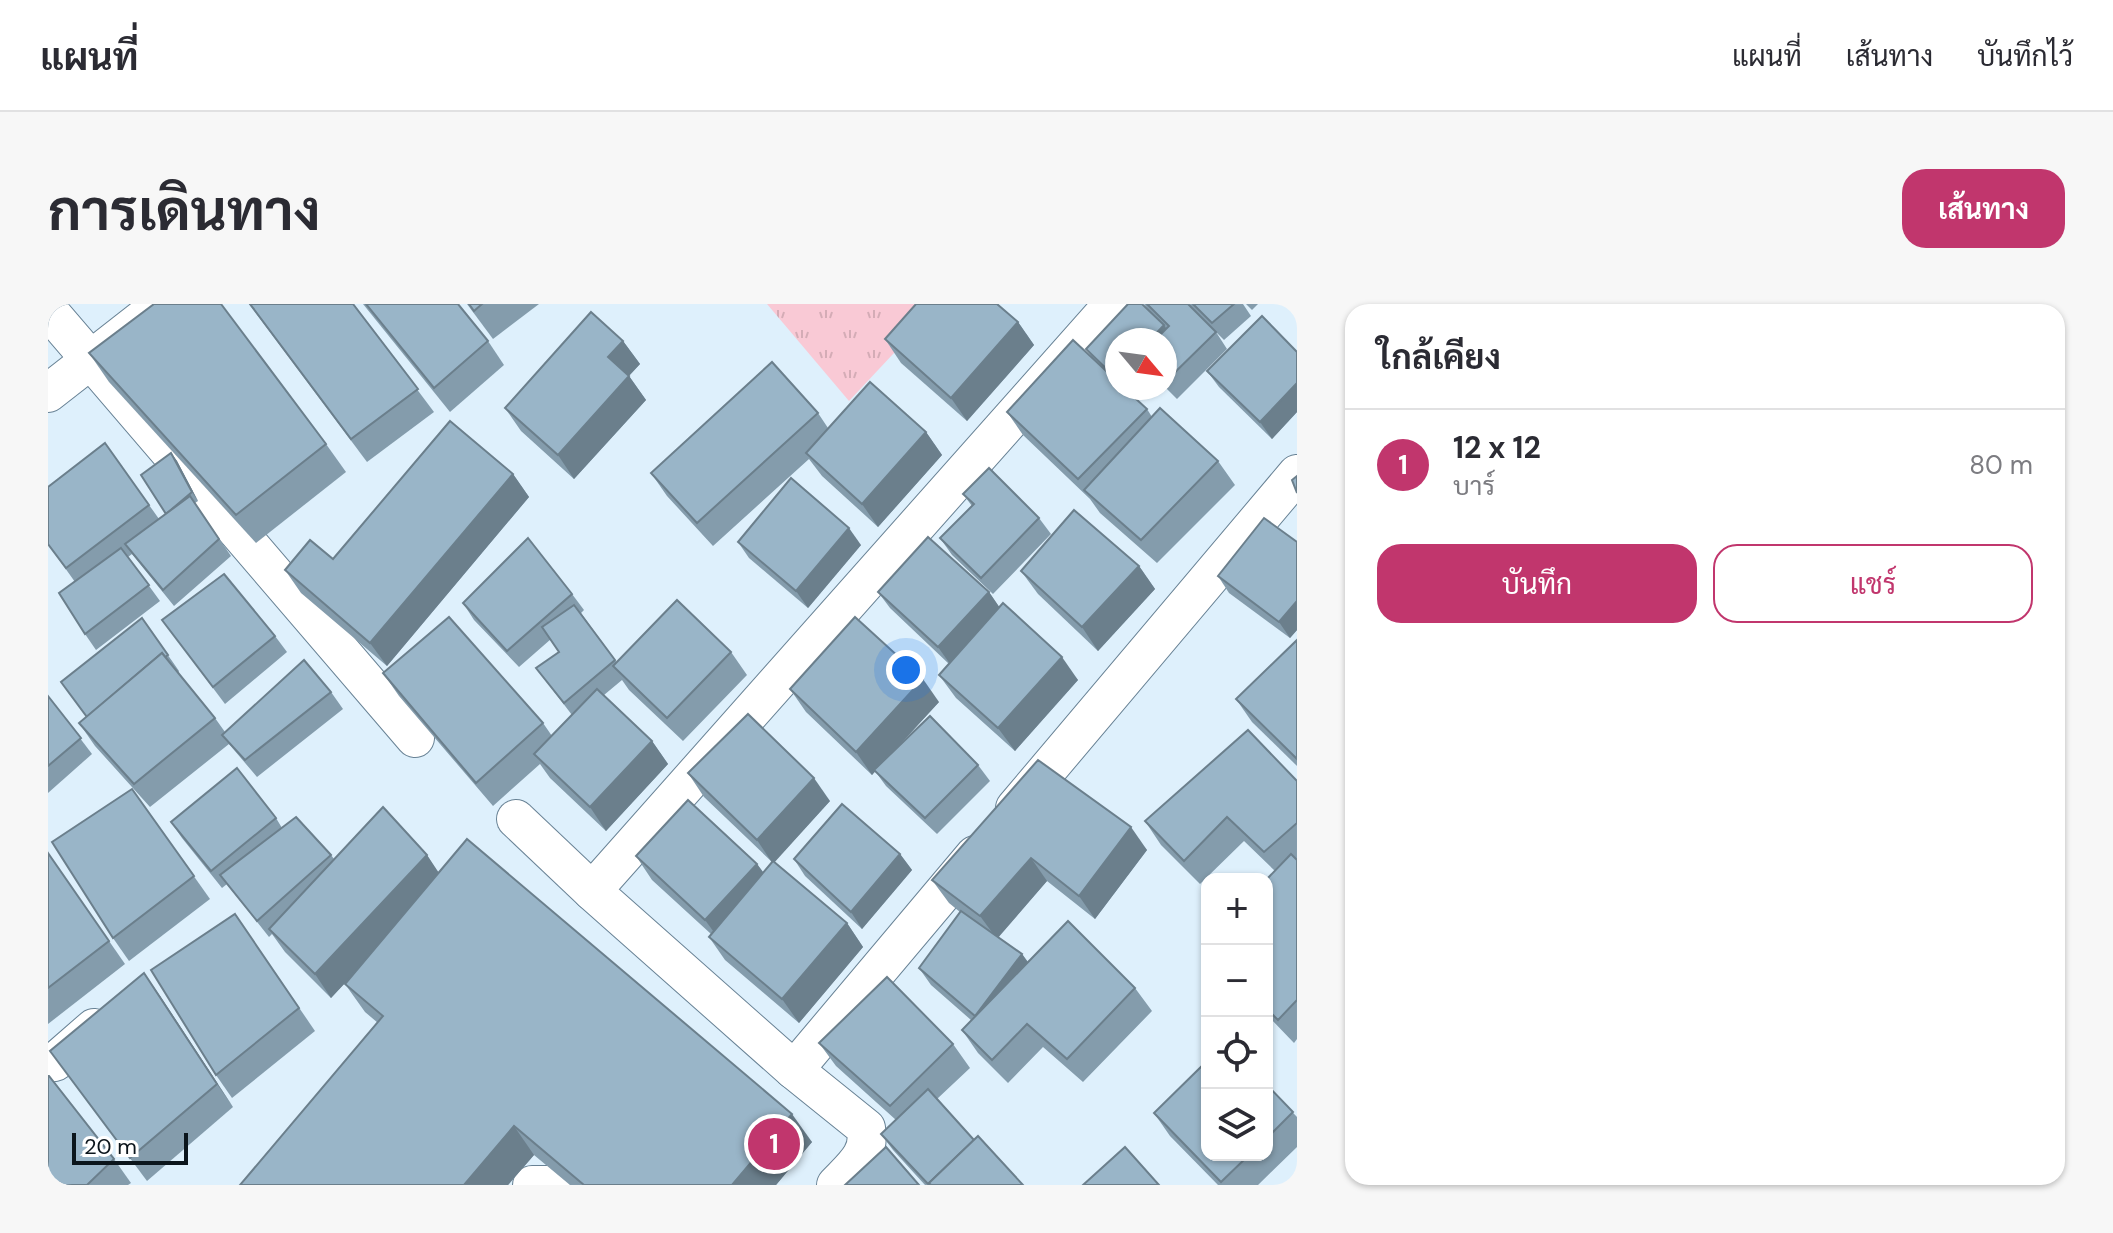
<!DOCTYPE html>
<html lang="th">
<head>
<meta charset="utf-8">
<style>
	:root { --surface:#fff; --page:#f7f7f7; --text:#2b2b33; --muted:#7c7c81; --line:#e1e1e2; --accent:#c1366d }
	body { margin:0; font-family:"DM Sans",Sarabun,sans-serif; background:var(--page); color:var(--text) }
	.controls { position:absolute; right:24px; bottom:24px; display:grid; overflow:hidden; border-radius:16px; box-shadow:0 2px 6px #0004 }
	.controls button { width:72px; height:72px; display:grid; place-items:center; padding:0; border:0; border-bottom:2px solid var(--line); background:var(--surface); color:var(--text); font:40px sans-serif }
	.compass { position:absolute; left:1057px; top:24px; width:72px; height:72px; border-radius:50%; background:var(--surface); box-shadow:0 2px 6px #0004; rotate:119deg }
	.scale { position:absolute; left:24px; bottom:20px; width:116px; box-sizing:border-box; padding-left:8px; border:4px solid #0b151c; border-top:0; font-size:22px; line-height:28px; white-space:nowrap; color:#0b151c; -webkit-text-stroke:6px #fff; paint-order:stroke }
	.you { position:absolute; left:858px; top:366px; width:28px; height:28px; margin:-20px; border:6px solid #fff; border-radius:50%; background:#1a73e8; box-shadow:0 0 0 12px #1a73e833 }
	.badge { display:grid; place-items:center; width:52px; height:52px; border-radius:50%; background:var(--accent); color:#fff; font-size:26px; font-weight:700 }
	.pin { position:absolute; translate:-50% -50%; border:4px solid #fff; box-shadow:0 2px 8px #0006 }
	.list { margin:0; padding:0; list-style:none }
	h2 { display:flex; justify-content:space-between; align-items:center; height:104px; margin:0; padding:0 32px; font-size:34px }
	h2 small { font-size:26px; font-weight:400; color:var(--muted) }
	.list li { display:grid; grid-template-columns:52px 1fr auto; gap:24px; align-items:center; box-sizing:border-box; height:112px; padding:0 32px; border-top:2px solid var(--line) }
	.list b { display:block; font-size:30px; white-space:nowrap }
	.list p { margin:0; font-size:26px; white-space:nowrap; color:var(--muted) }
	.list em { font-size:26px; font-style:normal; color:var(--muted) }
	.actions { display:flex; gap:16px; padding:24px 32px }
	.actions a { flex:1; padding:18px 0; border:2px solid var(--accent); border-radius:24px; text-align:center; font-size:28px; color:var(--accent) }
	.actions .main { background:var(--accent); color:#fff }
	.icon { flex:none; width:44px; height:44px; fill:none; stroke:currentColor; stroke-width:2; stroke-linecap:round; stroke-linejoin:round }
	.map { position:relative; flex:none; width:1249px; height:881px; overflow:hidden; border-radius:24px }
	header { display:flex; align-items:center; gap:48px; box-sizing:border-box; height:112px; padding:0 40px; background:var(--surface); border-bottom:2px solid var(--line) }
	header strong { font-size:38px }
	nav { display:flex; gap:44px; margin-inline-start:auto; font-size:28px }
	.intro { display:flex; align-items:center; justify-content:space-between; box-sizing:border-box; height:192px; padding:0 48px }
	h1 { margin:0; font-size:56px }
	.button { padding:20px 36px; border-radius:24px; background:var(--accent); color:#fff; font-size:28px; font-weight:700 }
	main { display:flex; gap:48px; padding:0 48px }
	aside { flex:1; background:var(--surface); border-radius:24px; box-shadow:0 2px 6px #0004 }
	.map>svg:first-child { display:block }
	.grass { fill:url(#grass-tufts) }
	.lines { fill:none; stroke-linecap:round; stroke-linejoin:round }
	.minor-casing { stroke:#688295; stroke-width:40 }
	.minor { stroke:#fff; stroke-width:38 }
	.wall { fill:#849cac }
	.shaded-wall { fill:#6b7f8c }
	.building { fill:#99b5c8; stroke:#6b7f8c; stroke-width:2 }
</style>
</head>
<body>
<header>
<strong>แผนที่</strong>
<nav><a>แผนที่</a><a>เส้นทาง</a><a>บันทึกไว้</a></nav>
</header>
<div class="intro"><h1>การเดินทาง</h1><a class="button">เส้นทาง</a></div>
<main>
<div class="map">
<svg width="1249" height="881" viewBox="0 0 1249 881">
	<defs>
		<pattern id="grass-tufts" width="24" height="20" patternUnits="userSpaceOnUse" patternTransform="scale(2)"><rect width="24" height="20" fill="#f9c9d5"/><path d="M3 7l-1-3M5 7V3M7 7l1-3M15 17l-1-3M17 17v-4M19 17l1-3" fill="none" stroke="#d4acb6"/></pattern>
	</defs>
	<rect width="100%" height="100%" fill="#def0fc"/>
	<polygon class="grass" points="719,0 892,0 801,97"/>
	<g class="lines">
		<defs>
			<g id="minor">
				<polyline points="0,6 367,434"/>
				<polyline points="0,89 114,0"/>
				<polyline points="967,504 1249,170"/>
				<polyline points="468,515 544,587"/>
				<polyline points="0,759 7,758 46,724"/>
				<polyline points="746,766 927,551"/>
				<polyline points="484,881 511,881"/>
				<path d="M788 881C805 863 823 850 818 824L746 766 544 587 1065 0"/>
			</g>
		</defs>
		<use href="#minor" class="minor-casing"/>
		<use href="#minor" class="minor"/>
	</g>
	<g class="wall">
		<polygon points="201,0 305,0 386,108 319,158"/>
		<polygon points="315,0 410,0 440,37 456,61 402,108"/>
		<polygon points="419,0 491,0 445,35"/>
		<polygon points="1096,0 1195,0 1203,12 1176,36 1154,14 1168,28 1179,45 1129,95 1117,83 1117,36 1069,36 1069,84 1085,84 1081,89 1099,105 1104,113 1170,157 1187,181 1109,259 1052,209 1042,195 975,131 959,108 1044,53 1038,45 1100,5"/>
		<polygon points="1198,0 1210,0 1204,6"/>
		<polygon points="970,18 986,41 919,117 853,59 837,35"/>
		<polygon points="575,37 592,60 581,72 598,96 526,175 473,127 457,104"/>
		<polygon points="1249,48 1249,108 1224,135 1171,83 1159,67"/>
		<polygon points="41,49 278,140 298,168 208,239 61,78"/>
		<polygon points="770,109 780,124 878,128 894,151 830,223 774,172 761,155 665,242 619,192 603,169"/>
		<polygon points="57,139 111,215 118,210 123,149 129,157 150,197 147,199 183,252 126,302 84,250 80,253 112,297 48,346 37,330 27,278 0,240"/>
		<polygon points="465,170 481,193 339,362 253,289 237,266 285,255"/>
		<polygon points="915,190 991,214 1003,230 945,290 904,251 892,234 924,202"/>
		<polygon points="690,238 813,241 760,304 701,254"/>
		<polygon points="1249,238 1249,326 1242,334 1181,289 1170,272"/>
		<polygon points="1091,262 1107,285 1050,347 990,290 973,267"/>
		<polygon points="830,288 941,288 951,303 1030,376 967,447 908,394 891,371 901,360 842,304"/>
		<polygon points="524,290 536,306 533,309 569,359 683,348 699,371 635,437 581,386 574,376 556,391 604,437 620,460 558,527 502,474 492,460 445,502 351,392 335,369 495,419 504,432 524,411 488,364 511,348 503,335 471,363 426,316 415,299"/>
		<polygon points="94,314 131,367 130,369 167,414 177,428 283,388 295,405 209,473 181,440 102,503 47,442 31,419 38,413"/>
		<polygon points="114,316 227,332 239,348 177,400"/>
		<polygon points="1249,336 1249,462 1204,418 1188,395"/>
		<polygon points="742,385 891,398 843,450 930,461 942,477 889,530 838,482 827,467 824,471 758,408"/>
		<polygon points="0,392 44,450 0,489"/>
		<polygon points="990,456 1099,546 1047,615 999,577 950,633 974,650 980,658 1087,684 1104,707 1035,778 995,743 960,779 930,749 914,726 923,716 883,681 871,664 912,608 901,599 884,576"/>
		<polygon points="640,469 782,497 726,558 799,619 815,643 751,719 677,656 661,633 663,630 604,576 588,552 709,560 715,568 724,558 656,493"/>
		<polygon points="1249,477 1249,735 1246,739 1219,711 1219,575 1227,567 1196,537 1152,580 1113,541 1097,517"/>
		<polygon points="84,485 162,595 81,657 65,634"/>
		<polygon points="228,514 234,524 283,551 286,555 379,551 390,569 764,838 728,881 522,881 486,851 460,881 192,881 330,719 317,708 297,680 305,670 283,694 237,648 224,630 221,633 179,580 174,584 134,534 123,518"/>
		<polygon points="0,549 77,660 0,720"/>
		<polygon points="852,550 864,566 814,625 757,572 746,555"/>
		<polygon points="187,610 267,727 184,794 168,771"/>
		<polygon points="112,692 185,803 99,877 2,747"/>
		<polygon points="771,739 905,740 922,764 889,795 926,836 975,881 877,881 845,846 833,830 848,816 788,762"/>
		<polygon points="1219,781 1249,813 1249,843 1210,881 1170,881 1122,832 1106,809 1159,851 1219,851"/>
		<polygon points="66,855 83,879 80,881 0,881"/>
	</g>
	<g class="shaded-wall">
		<polygon points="970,18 986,41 919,117 903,94"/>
		<polygon points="1116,21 1127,38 1102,36"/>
		<polygon points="575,37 592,60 576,77 560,53"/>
		<polygon points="581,72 598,96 526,175 510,151"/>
		<polygon points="1249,79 1249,108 1224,135 1212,118"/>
		<polygon points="878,128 894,151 830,223 814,200"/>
		<polygon points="123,149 129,157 150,197 144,188"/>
		<polygon points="465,170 481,193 339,362 322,339"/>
		<polygon points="801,224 813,241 760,304 748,287"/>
		<polygon points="1091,262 1107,285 1050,347 1034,323"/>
		<polygon points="941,288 952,304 902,360 890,343"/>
		<polygon points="1249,297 1249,326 1242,334 1231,318"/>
		<polygon points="1014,353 1030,376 967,447 950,424"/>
		<polygon points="875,375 891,398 824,471 808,448"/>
		<polygon points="604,437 620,460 558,527 542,503"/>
		<polygon points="766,474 782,497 725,560 709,536"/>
		<polygon points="1083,523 1099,546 1047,615 1031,592"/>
		<polygon points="852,550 864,566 814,625 803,608"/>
		<polygon points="379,551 395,575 283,694 267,670"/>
		<polygon points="983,554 999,577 949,635 932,612"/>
		<polygon points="709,560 726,583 674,639 657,616"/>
		<polygon points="799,619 815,643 751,719 734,695"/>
		<polygon points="974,650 986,667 927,712"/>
		<polygon points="96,669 112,692 185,803 169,780"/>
		<polygon points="744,810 764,838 728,881 684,881"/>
		<polygon points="466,822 486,851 460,881 416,881"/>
	</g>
	<g class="building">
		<polygon points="106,0 173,0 278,140 188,211 41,49"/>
		<polygon points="202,0 305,0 370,85 303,135"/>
		<polygon points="318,0 410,0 440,37 386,84"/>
		<polygon points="421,0 434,0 426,7"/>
		<polygon points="868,0 949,0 970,18 903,94 837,35"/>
		<polygon points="1080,0 1094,0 1116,21 1102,36 1069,36 1068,74 1038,45"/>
		<polygon points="1099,0 1140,0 1168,28 1117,78 1117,36 1107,36 1121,22"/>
		<polygon points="1145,0 1186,0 1164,19"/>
		<polygon points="543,8 575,37 560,53 581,72 510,151 457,104"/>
		<polygon points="1214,12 1249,48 1249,79 1212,118 1159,67"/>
		<polygon points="1025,36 1069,77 1069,84 1076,84 1099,105 1030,175 959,108"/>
		<polygon points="724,58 770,109 649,219 603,169"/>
		<polygon points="822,78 878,128 814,200 758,149"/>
		<polygon points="1112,104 1170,157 1093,236 1036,186"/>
		<polygon points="402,117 465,170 322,339 237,266 262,236 285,255"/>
		<polygon points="57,139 101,201 18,264 0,240 0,183"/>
		<polygon points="123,149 144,188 118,210 93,171"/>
		<polygon points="941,164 991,214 933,274 892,234 926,200 915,190"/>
		<polygon points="1249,172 1249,189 1244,176"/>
		<polygon points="743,174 801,224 748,287 690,238"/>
		<polygon points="142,192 171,235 115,286 77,240"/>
		<polygon points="1026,206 1091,262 1034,323 973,267"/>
		<polygon points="1216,214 1249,238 1249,297 1231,318 1170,272"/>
		<polygon points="880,233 941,288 890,343 830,288"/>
		<polygon points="480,234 524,290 459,347 415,299"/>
		<polygon points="73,244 101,281 37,330 11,289"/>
		<polygon points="176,270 227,332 165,383 114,316"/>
		<polygon points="629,296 683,348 619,414 565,362"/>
		<polygon points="955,299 1014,353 950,424 891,371"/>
		<polygon points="526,301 567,356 516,399 488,364 511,348 494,323"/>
		<polygon points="401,313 495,419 428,479 335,369"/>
		<polygon points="807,313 875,375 808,448 742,385"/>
		<polygon points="94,314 120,351 117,353 114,349 39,413 13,378"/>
		<polygon points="1249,336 1249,455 1188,395"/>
		<polygon points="114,349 167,414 86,480 31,419"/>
		<polygon points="256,356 283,388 197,456 174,431"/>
		<polygon points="549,385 604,437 542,503 486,450"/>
		<polygon points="0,392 33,434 0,462"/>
		<polygon points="700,410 766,474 709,536 640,469"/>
		<polygon points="882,412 930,461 877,514 826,466"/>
		<polygon points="1200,426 1249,477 1249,519 1216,548 1179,513 1136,557 1097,517"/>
		<polygon points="990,456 1083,523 1031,592 983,554 932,612 884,576"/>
		<polygon points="189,464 228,514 163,567 123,518"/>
		<polygon points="84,485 146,572 65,634 4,538"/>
		<polygon points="640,496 709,560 657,616 588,552"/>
		<polygon points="794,500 852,550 803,608 746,555"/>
		<polygon points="335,503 379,551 267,670 221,625"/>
		<polygon points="248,513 283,551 209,617 172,571"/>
		<polygon points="419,535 744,810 684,881 536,881 466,822 416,881 192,881 335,712 297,680"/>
		<polygon points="0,549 61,637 0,684"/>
		<polygon points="1243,550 1249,556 1249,696 1230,716 1219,705 1219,575"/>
		<polygon points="725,557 799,619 734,695 661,633"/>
		<polygon points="913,607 974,650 927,712 871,664"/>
		<polygon points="187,610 251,704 168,771 103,666"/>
		<polygon points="1020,617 1087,684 1019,755 979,720 944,756 914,726"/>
		<polygon points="96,669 169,780 82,854 2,747"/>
		<polygon points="839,673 905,740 842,802 771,739"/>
		<polygon points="1159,757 1159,851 1201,851 1173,878 1106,809"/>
		<polygon points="0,772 1,772 66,855 39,881 0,881"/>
		<polygon points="1219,781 1245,808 1219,834"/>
		<polygon points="880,785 926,836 881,879 881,881 833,830"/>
		<polygon points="930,832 975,881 883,881 881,879"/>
		<polygon points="838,843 871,881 797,881"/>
		<polygon points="1077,843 1111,881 1035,881"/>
	</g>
</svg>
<div class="controls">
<button>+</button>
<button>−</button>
<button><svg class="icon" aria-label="locate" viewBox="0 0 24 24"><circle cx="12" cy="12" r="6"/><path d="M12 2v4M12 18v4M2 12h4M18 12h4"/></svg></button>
<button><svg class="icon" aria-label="layers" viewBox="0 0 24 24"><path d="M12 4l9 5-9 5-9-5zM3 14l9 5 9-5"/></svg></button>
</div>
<svg class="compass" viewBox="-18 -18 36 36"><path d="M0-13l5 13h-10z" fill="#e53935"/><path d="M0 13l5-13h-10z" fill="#7c7c81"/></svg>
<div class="scale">20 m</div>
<div class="you"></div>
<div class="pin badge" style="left:726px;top:840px">1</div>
</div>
<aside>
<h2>ใกล้เคียง<small></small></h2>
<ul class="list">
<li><span class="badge">1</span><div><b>12 x 12</b><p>บาร์</p></div><em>80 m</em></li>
</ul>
<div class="actions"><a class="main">บันทึก</a><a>แชร์</a></div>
</aside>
</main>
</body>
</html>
